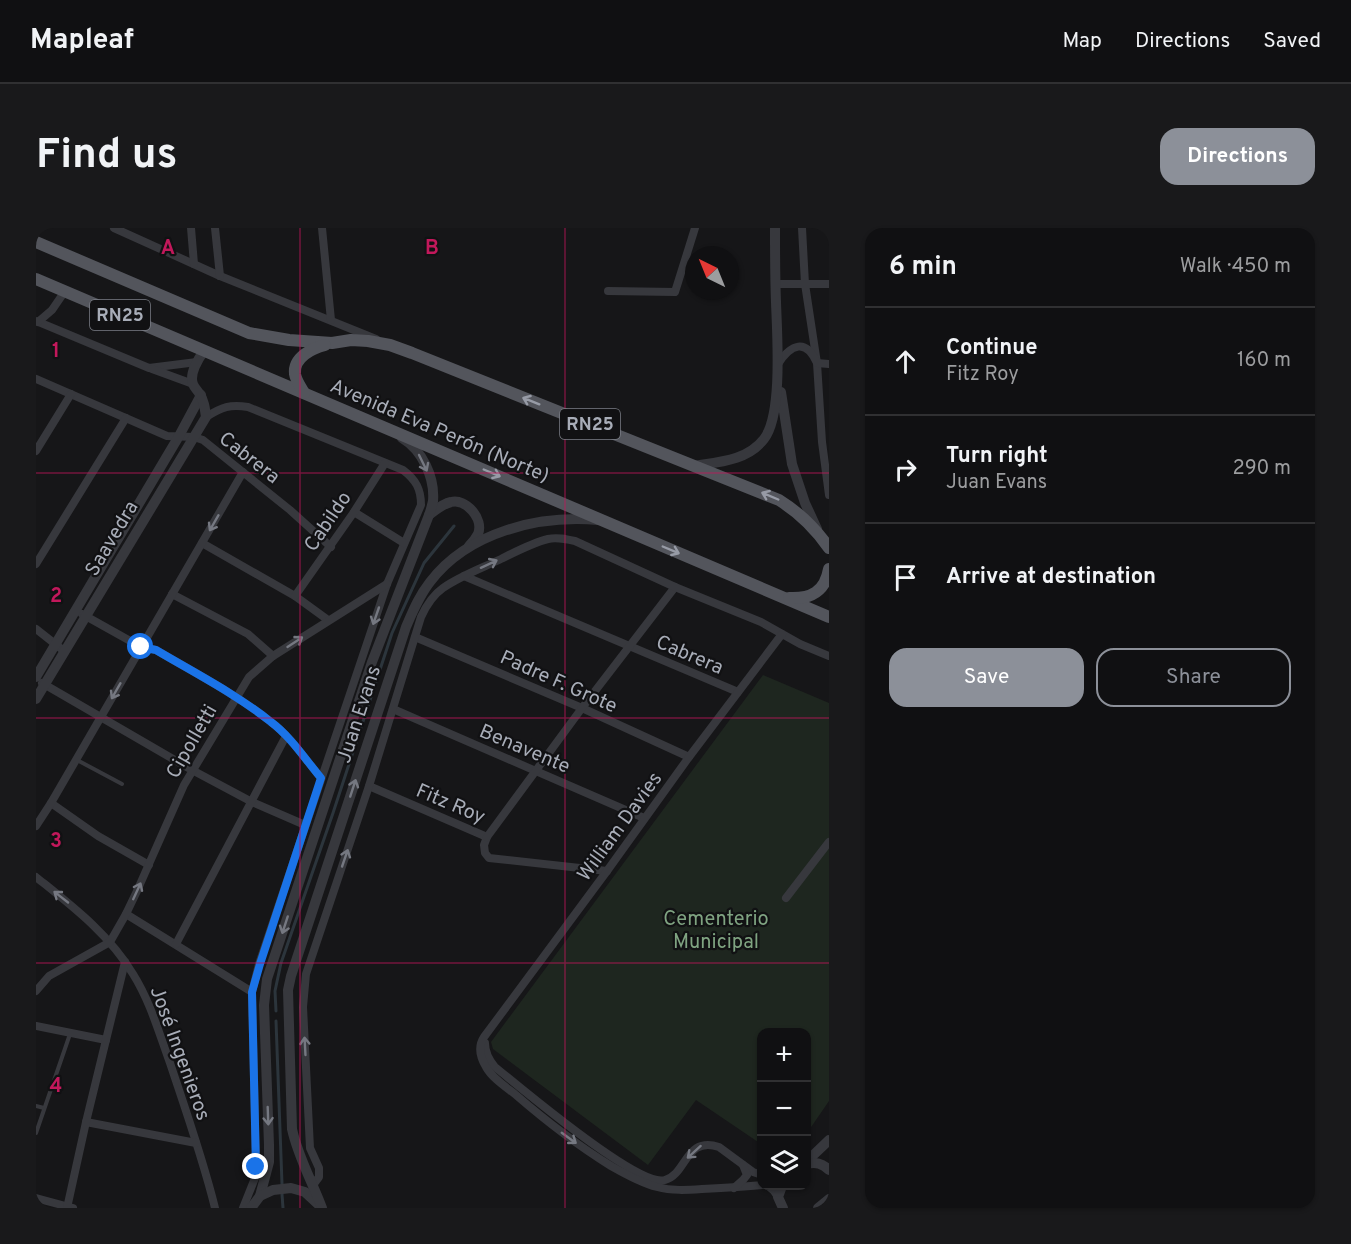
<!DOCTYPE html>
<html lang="en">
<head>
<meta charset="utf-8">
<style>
	:root { --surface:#101012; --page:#19191b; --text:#f1f3f6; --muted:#9c9d9f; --line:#303032; --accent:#8c9099 }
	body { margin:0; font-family:Overpass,sans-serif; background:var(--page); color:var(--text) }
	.controls { position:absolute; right:18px; bottom:18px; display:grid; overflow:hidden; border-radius:12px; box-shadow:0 2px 4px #0004 }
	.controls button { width:54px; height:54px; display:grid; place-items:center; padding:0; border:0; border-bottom:2px solid var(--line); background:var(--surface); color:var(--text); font:30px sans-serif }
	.compass { position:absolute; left:649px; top:18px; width:54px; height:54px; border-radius:50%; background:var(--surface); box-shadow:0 2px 4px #0004; rotate:317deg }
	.stop { position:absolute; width:18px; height:18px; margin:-14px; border:4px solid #1a73e8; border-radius:50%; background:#fff }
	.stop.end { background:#1a73e8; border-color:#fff; box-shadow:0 2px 6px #0008 }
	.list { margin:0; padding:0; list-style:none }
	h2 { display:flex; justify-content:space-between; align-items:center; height:78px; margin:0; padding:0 24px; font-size:26px }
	h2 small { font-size:20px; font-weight:400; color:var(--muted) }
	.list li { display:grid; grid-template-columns:39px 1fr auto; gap:18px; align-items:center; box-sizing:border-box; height:108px; padding:0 24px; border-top:2px solid var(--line) }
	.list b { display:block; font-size:22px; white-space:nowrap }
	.list p { margin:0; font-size:20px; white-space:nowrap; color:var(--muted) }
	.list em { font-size:20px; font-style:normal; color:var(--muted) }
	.actions { display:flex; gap:12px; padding:18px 24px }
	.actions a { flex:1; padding:14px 0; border:2px solid var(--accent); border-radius:18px; text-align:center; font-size:21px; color:var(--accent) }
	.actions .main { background:var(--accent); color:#fff }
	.icon { flex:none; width:33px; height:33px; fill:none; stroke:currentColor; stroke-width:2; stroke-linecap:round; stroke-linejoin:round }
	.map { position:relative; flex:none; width:793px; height:980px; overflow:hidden; border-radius:18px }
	header { display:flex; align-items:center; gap:36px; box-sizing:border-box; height:84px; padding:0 30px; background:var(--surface); border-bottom:2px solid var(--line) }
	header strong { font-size:28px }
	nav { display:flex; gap:33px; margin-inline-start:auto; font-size:21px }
	.intro { display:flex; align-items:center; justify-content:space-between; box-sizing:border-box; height:144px; padding:0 36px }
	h1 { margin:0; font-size:42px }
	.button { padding:15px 27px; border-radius:18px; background:var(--accent); color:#fff; font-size:21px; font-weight:700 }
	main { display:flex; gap:36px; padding:0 36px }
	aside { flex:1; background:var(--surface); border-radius:18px; box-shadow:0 2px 4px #0004 }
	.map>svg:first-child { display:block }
	.green { fill:#1e261f }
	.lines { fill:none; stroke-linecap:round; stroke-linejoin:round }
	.stream { stroke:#2c353c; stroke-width:3 }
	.service { stroke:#37383d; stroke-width:4 }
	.minor { stroke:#37383d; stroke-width:8 }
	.tertiary { stroke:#37383d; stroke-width:10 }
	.primary { stroke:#53555c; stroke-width:12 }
	.oneway { stroke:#979ba6 }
	.oneway2 { stroke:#757881 }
	.route { stroke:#1a73e8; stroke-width:8 }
	.grid { fill:none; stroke:#c2185b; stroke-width:1.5; stroke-opacity:0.55 }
	.labels { text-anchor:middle; stroke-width:4.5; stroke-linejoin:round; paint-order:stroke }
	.shield { fill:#111113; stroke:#7b7e86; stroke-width:1.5 }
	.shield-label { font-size:18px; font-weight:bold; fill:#a8adb8 }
	.street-label { font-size:20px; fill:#a8adb8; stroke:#111113 }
	.park-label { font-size:20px; fill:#7fa381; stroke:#111113 }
	.grid-label { font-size:20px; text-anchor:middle; font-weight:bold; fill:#c2185b; stroke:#111113; stroke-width:4.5; stroke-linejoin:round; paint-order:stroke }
</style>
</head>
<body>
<header>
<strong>Mapleaf</strong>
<nav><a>Map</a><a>Directions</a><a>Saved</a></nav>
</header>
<div class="intro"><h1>Find us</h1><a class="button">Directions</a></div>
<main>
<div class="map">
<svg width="793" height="980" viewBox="0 0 793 980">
	<rect width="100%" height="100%" fill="#161618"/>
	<polygon class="green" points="727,447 793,475 793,873 771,905 770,804 726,804 725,916 660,872 612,937 457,821 455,814"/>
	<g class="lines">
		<g class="stream">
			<polyline points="240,783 239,763 245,735 297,585 356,405 388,335 418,298"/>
			<polyline points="240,793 246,956"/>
			<polyline points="246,966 247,980"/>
		</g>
		<g class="service">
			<polyline points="41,532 86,556"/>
			<polyline points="0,878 8,880"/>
			<polyline points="0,905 34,806"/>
		</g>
		<g class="minor">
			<polyline points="78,0 184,48 340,111"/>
			<polyline points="155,0 158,36"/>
			<polyline points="179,0 184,48"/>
			<polyline points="286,0 295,92"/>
			<polyline points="766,0 769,56 781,135 786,214 793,267"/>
			<polyline points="739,56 793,56"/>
			<polyline points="572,63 639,64 659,0"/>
			<polyline points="0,93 113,140 161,134"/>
			<polyline points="2,94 16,82 29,63"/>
			<path d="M742 136C755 116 770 110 781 135L793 136"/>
			<polyline points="116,141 157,156"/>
			<polyline points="0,151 131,208 158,209 167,212 254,282 295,319"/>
			<path d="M170 189C186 179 194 176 212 179L367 242C380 252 385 261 385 277L351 356 223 736 216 764 220 939 219 950 207 980"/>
			<polyline points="0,223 35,166"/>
			<polyline points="318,284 368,315"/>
			<polyline points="166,315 259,368 292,392"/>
			<polyline points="0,336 90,190"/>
			<polyline points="428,348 702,464"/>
			<polyline points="136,366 212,406 237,428"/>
			<polyline points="259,368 318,284 349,235"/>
			<path d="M46 386 105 419 120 422C159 445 200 466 235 494 255 509 269 531 285 550"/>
			<polyline points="0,401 28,423"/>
			<polyline points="379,409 546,480 653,529"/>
			<polyline points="6,455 156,542 216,574 269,597"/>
			<polyline points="357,481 608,590"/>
			<polyline points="333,558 451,609 448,617 449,625 453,630 571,643"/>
			<polyline points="15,575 62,608 113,637"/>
			<polyline points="0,598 15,575 207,244"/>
			<polyline points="451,609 546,480 639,359"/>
			<path d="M0 649C36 678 73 706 97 746 114 773 123 805 134 835 150 883 167 931 179 980"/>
			<polyline points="750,670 793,614"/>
			<polyline points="90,686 216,764"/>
			<polyline points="140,716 250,508"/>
			<polyline points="0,763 13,748 74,714 90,686 101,663 148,557 213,449 237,428 351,356"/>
			<polyline points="0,798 70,812"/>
			<path d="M449 815C449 825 453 832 459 839 484 859 602 960 629 952 651 946 649 908 683 919L717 944 726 947"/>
			<polyline points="50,894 160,915"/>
			<path d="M277 957 283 949V940L274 920 267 779 270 746 333 558 385 389C390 378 397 367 407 360 424 348 446 340 465 331 479 324 496 315 512 311 521 309 530 311 539 313L639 359 725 394 764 416 793 428"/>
			<path d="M726 957C706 959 686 960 666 961 651 962 636 963 621 959 605 955 589 946 575 938 541 917 510 893 480 867 470 859 456 850 450 839 444 829 442 818 448 809L571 643 653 529 746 406"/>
			<polyline points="732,958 738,963 742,969"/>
			<polyline points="698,960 707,952 711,947 707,937"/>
			<polyline points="0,970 37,980"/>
			<polyline points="31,980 50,894 89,734"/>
		</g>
		<g class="tertiary">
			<polyline points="745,164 756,236 769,275 781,301"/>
			<path d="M657 238C682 234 711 233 728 211 747 187 741 106 740 74 739 49 739 25 739 0"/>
			<path d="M393 287C400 282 406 276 415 274 430 270 448 291 442 306 440 310 436 315 433 318"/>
			<polyline points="0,449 143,208 165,167"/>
			<path d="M0 471 170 189C169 180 168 172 163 165 161 162 158 159 157 156 153 146 162 131 168 123"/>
			<polyline points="770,934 793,912"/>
			<path d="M770 936C780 934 786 935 793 942"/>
			<polyline points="746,958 742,969 747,980"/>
			<path d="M224 968 233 934V917L228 777 231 751 336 434 393 287C395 282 396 277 397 273 399 249 386 222 366 210"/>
			<polyline points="215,980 224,968 237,962 255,960 269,964 284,978"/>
			<path d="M286 980C276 953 262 929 256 901L252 762 255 748 370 399C377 383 383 368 394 354 432 304 502 287 562 292"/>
			<polyline points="782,980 793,971"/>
		</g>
		<g class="primary">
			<path d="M0 14 213 105 253 112 296 115 315 112 332 113 354 117 376 125 743 272C764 285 779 300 793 320"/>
			<polyline points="0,51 793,389"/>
			<path d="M268 165C265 159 260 153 259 146 257 129 277 120 289 117"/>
			<path d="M753 370C775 371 789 364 793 341"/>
		</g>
	</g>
	<defs><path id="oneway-shaft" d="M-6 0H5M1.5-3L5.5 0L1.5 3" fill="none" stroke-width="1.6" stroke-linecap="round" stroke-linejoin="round" transform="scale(1.5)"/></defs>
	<g class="oneway">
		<use href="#oneway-shaft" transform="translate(495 173) rotate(-158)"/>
		<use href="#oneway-shaft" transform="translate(456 245) rotate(23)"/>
		<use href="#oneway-shaft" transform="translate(734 268) rotate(-157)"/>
		<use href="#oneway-shaft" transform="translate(635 322) rotate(23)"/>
	</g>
	<g class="oneway2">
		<use href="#oneway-shaft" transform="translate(387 235) rotate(64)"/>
		<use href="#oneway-shaft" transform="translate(178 295) rotate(120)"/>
		<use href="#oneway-shaft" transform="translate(453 336) rotate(-25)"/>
		<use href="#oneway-shaft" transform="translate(340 388) rotate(109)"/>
		<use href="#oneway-shaft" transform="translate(259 414) rotate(-33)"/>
		<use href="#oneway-shaft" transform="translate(80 463) rotate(120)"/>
		<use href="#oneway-shaft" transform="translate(317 560) rotate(-72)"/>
		<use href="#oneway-shaft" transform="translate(309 630) rotate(-71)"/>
		<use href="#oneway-shaft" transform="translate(101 663) rotate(-65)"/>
		<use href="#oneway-shaft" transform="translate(25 669) rotate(-142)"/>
		<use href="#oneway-shaft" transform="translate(249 697) rotate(108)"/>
		<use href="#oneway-shaft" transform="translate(269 818) rotate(-93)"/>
		<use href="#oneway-shaft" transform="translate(232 888) rotate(88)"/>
		<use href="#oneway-shaft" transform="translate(533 910) rotate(36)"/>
		<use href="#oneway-shaft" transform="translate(658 924) rotate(138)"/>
	</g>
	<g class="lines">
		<path class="route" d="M105 419 120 422C159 445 200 466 235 494 255 509 269 531 285 550L224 736 216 764 220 939"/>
	</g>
	<path class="grid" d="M264 0V980M529 0V980M0 245H793M0 490H793M0 735H793"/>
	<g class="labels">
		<g class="shield">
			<rect x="54" y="72" width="60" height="30" rx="4.5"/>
			<rect x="524" y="181" width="60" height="30" rx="4.5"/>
		</g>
		<g class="shield-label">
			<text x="84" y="93">RN25</text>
			<text x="554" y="202">RN25</text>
		</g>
		<g class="street-label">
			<text transform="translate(404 202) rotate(23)" y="7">Avenida Eva Perón (Norte)</text>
			<text transform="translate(214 229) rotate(38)" y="7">Cabrera</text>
			<text transform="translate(291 293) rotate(-56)" y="7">Cabildo</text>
			<text transform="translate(75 310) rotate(-59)" y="7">Saavedra</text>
			<text transform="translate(654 426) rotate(23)" y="7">Cabrera</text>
			<text transform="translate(523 453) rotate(24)" y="7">Padre F. Grote</text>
			<text transform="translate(322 486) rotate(-72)" y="7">Juan Evans</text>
			<text transform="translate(155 513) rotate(-60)" y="7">Cipolletti</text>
			<text transform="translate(489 520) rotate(23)" y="7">Benavente</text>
			<text transform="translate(415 575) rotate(23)" y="7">Fitz Roy</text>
			<text transform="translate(583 598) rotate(-54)" y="7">William Davies</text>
			<text transform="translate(145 825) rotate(70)" y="7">José Ingenieros</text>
		</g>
		<g class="park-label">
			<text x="680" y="697">Cementerio<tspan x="680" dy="23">Municipal</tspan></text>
		</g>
	</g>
	<g class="grid-label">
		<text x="132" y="26">A</text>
		<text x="396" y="26">B</text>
		<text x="20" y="129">1</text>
		<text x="20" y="374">2</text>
		<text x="20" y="619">3</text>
		<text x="20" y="864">4</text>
	</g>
</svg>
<div class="controls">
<button>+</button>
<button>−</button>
<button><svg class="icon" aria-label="layers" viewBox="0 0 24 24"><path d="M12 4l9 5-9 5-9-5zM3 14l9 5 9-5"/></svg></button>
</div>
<svg class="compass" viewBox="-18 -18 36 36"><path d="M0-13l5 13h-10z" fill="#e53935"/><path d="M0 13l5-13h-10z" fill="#9c9d9f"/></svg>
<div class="stop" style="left:105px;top:419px"></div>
<div class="stop end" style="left:220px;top:939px"></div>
</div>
<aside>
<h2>6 min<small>Walk · 450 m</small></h2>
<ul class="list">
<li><svg class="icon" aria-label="ahead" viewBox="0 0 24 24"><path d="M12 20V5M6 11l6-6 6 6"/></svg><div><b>Continue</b><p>Fitz Roy</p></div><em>160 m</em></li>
<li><svg class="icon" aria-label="right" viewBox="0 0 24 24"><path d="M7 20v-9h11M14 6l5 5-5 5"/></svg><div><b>Turn right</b><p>Juan Evans</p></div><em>290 m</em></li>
<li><svg class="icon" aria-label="arrive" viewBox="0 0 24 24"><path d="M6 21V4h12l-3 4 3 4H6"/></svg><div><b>Arrive at destination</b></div></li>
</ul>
<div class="actions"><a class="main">Save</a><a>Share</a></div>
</aside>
</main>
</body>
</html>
